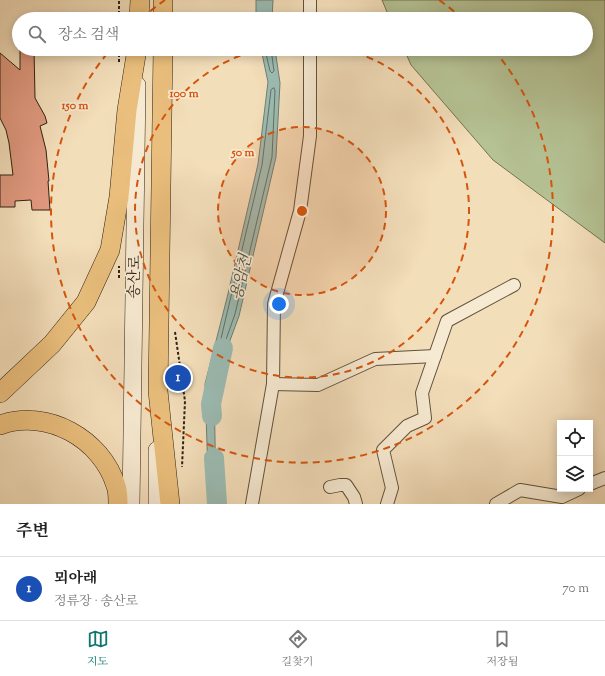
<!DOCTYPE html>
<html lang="ko">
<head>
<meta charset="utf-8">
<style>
	:root { --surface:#fff; --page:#f6f6f6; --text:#222; --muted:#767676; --line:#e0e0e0; --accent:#0f766e }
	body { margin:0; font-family:"Sorts Mill Goudy","Noto Serif KR",serif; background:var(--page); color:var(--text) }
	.controls { position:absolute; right:12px; bottom:12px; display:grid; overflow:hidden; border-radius:0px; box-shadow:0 2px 10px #0003 }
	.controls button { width:36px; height:36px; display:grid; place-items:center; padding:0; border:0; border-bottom:1px solid var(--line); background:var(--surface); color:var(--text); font:20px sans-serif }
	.you { position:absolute; left:279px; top:304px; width:14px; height:14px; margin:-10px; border:3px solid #fff; border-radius:50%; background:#1a73e8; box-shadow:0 0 0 6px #1a73e833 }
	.badge { display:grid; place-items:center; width:26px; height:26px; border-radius:50%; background:var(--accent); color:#fff; font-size:13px; font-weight:700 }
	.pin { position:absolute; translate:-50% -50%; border:2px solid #fff; box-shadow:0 1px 4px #0006 }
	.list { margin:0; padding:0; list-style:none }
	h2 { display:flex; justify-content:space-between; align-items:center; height:52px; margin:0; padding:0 16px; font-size:17px }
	h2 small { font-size:13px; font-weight:400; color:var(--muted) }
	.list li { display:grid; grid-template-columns:26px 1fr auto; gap:12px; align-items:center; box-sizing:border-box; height:64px; padding:0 16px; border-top:1px solid var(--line) }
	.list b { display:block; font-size:15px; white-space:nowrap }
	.list p { margin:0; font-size:13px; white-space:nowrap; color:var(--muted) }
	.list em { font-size:13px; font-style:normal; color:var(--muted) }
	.icon { flex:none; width:22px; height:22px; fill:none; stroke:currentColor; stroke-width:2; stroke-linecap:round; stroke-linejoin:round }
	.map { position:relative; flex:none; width:605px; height:504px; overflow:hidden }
	.search { position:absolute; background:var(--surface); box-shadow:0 2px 10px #0003; left:12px; right:12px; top:12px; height:44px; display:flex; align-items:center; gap:10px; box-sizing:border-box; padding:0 14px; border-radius:22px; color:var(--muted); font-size:15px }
	.sheet { height:116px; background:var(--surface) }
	nav { display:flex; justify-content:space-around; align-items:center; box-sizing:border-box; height:56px; border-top:1px solid var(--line); background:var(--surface); font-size:11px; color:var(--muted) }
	nav a { display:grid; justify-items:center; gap:2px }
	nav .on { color:var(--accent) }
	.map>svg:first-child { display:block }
	.green { fill:#b5c294; stroke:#727254 }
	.water { fill:#9bbcb3; stroke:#707e73 }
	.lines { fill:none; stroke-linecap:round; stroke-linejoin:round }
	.shore { stroke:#656f63; stroke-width:1 }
	.river { stroke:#9bbcb3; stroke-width:20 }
	.building { fill:#df987e; stroke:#2f2213 }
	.street-casing { stroke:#60513d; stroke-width:14 }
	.secondary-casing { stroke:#2f2213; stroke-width:18 }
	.primary-casing { stroke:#2f2213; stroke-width:20 }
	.path { stroke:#2f2213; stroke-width:2; stroke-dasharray:3 2; stroke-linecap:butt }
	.street { stroke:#f7ead2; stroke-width:12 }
	.secondary { stroke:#f7ead2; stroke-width:17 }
	.primary { stroke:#eabf7d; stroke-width:19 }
	.ring { fill:none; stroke:#d6540d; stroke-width:2; stroke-dasharray:7 5 }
	.labels { text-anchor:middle; stroke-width:3.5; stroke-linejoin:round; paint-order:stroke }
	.street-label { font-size:15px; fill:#2f2213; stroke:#f7ead2 }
	.water-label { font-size:16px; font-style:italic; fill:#4f5043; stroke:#f7ead2 }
	.centre { fill:#d6540d; stroke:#f7ead2; stroke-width:2 }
	.ring-label { font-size:12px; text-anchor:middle; font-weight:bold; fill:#d6540d; stroke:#f7ead2; stroke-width:3.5; stroke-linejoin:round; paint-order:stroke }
</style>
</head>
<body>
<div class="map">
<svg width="605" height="504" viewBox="0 0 605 504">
	<rect width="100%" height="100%" fill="#f3deba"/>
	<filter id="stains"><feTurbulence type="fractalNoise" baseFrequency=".005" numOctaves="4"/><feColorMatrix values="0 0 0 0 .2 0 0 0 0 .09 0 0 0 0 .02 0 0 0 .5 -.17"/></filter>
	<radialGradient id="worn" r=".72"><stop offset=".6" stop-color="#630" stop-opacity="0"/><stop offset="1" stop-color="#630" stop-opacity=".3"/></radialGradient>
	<polygon class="green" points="382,0 605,0 605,243 493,160 411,65 404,49 586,49 586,19 390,19"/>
	<g class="water">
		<polygon points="256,0 273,0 272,19 256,19"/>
		<polygon points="261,49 275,49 280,83 276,157 239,316 214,384 216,494 218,504 209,504 205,384 227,298 258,164 268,82"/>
	</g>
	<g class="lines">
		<g class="shore">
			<polyline points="265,49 270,71 272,73 274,71 271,49"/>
			<polygon points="274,88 275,91 272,157 235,314 223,348 221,349 219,347 262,165 271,90"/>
		</g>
		<g class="river">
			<polyline points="212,416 211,404 223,348"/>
			<polyline points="214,458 217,504"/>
		</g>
	</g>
	<polygon class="building" points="20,49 34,49 35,98 45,116 47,123 40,126 46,150 49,181 48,181 50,210 32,210 31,200 15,201 15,207 0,207 0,175 13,175 9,143 6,130 0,118 0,53 20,70"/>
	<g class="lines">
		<defs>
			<g id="street">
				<polyline points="310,19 310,0"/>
				<polyline points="273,384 318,385 375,359 435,356"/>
				<polyline points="590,484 605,478"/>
				<polyline points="330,487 340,485 346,485 354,497 356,504"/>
				<polyline points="252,504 273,384 274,304 300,211 310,136 310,49"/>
				<polyline points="387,504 392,488 383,450 407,426 425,418 422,393 447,321 514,285"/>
				<polyline points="496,504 520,490 562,497 579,489"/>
			</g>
			<g id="secondary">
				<polyline points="131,504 137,85"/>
				<polyline points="157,504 157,450"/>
			</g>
			<g id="primary">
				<polyline points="163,0 163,19"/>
				<polyline points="139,19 140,0"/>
				<polyline points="163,49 158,391 170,504"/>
				<polyline points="0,393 52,344 86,302 110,250 119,197 127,110 137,49"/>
				<path d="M0 425C47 408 102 439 116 486 118 491 118 498 118 504"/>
			</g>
		</defs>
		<use href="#street" class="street-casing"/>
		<use href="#secondary" class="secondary-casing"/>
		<use href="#primary" class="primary-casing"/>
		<g class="path">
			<polyline points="119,19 119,0"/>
			<polyline points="119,62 119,49"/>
			<polyline points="119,278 119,266"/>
			<polyline points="175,332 185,401 182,467"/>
		</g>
		<use href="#street" class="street"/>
		<use href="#secondary" class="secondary"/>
		<use href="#primary" class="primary"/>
	</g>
	<circle cx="302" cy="211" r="84" fill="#d6540d" fill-opacity=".12"/>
	<g class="ring">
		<circle cx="302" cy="211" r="84"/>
		<path d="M344 49A167 167 0 1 1 260 49"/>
		<path d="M141 19A251 251 0 0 1 165 0M439 0A251 251 0 0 1 463 19M494 50A251 251 0 1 1 110 50"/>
	</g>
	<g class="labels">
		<g class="street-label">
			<text transform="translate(134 277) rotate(-89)" y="5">송산로</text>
		</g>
		<g class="water-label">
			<text transform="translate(240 277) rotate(-77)" y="6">용암천</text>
		</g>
	</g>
	<circle cx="302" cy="211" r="6" class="centre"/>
	<g class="ring-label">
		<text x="184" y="97">100 m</text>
		<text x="75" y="109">150 m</text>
		<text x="243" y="156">50 m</text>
	</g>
	<rect width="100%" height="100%" filter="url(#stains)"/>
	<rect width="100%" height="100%" fill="url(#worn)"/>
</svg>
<div class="controls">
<button><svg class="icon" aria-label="locate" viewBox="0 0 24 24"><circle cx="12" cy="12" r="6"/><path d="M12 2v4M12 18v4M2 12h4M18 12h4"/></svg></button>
<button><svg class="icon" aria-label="layers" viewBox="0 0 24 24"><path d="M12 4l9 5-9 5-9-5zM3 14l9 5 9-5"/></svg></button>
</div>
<div class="you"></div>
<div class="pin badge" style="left:178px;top:378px;background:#1a4fb4">1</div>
<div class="search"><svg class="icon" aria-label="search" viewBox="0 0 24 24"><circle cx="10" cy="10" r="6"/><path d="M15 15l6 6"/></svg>장소 검색</div>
</div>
<section class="sheet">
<h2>주변<small></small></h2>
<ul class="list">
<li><span class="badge" style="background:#1a4fb4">1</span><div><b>뫼아래</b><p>정류장 · 송산로</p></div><em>70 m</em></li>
</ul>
</section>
<nav>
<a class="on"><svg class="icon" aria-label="map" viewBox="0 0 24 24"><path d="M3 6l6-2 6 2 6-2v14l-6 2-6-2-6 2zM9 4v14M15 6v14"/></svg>지도</a>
<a><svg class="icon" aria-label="directions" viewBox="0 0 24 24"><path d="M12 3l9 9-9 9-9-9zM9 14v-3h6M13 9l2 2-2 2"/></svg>길찾기</a>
<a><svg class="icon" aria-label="saved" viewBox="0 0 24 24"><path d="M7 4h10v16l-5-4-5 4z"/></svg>저장됨</a>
</nav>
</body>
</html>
